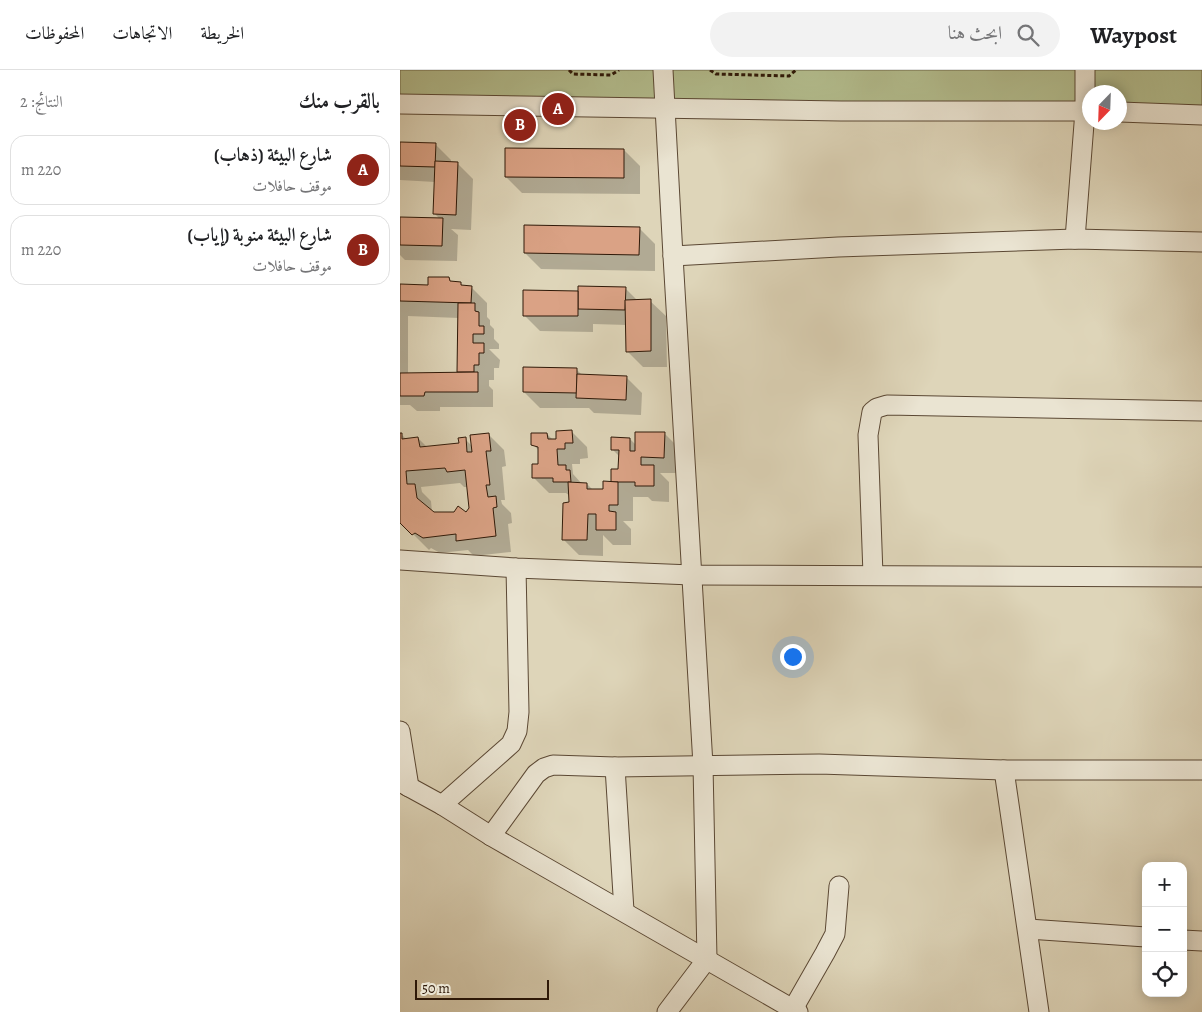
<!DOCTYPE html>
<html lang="ar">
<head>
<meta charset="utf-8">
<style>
	:root { --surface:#fff; --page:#f2f2f2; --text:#202124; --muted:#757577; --line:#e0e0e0; --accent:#8f2418 }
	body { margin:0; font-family:Alegreya,Amiri,serif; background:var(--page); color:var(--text); direction:rtl }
	.controls { position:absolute; right:15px; bottom:15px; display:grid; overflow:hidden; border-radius:10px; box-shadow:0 2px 12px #0003 }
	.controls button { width:45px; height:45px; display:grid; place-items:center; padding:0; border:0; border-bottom:1px solid var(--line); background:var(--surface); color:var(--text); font:25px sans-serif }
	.compass { position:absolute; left:682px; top:15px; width:45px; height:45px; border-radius:50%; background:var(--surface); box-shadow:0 2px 12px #0003; rotate:203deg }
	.scale { position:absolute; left:15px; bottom:12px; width:134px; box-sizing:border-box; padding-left:5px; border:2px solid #2f1908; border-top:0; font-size:14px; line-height:18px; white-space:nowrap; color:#2f1908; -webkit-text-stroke:4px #eae4d2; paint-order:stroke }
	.you { position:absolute; left:392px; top:586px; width:18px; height:18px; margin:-12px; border:4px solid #fff; border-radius:50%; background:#1a73e8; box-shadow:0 0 0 8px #1a73e833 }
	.badge { display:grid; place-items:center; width:32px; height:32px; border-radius:50%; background:var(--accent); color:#fff; font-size:16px; font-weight:700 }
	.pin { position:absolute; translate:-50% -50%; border:2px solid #fff; box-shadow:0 1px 5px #0006 }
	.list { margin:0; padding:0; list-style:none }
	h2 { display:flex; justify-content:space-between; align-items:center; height:65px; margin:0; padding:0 20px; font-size:21px }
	h2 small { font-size:16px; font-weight:400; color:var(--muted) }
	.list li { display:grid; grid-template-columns:32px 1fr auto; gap:15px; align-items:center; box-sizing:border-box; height:70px; margin:0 10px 10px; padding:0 10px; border:1px solid var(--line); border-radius:15px }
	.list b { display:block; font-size:19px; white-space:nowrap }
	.list p { margin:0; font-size:16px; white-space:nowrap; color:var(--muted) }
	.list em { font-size:16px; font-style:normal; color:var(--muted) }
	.icon { flex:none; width:28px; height:28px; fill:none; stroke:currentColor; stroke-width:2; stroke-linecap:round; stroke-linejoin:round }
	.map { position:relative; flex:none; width:802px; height:942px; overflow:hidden; direction:ltr }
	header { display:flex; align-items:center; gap:30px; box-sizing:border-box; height:70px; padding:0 25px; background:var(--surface); border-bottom:1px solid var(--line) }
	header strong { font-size:24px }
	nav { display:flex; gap:28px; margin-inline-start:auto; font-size:18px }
	.search { width:350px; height:45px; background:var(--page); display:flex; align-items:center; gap:12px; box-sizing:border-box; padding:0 18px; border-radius:28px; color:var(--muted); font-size:19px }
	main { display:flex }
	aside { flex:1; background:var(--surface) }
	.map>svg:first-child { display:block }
	.green { fill:#b3bd8e; stroke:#716b4b }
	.shadow { fill:#0003; fill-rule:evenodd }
	.building { fill:#daa285; stroke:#2f1908; fill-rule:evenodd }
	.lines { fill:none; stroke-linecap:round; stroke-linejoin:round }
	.minor-casing { stroke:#5b4834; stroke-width:21 }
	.path { stroke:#2f1908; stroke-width:3; stroke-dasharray:4 2.5; stroke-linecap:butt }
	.minor { stroke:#eae4d2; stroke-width:19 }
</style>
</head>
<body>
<header>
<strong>Waypost</strong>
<div class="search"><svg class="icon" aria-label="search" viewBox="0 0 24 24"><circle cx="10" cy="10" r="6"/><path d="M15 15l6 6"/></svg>ابحث هنا</div>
<nav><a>الخريطة</a><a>الاتجاهات</a><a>المحفوظات</a></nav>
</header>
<main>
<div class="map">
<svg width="802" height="942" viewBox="0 0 802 942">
	<rect width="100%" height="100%" fill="#ded5b9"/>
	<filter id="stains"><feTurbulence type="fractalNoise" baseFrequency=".004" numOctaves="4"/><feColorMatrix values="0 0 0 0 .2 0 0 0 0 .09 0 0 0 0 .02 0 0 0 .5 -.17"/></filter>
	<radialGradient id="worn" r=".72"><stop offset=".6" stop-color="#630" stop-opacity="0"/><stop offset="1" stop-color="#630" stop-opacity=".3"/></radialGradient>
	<polygon class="green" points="0,0 802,0 802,43 720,42 720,22 690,22 689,41 0,29"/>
	<g class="shadow">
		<polygon points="0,73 35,74 51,90 51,93 57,93 73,109 71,160 51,159 58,165 57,191 5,190 0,185 0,147 2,148 41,150 34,143 35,112 0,110"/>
		<polygon points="224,80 240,96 240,124 122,123 106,107"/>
		<polygon points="239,158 255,174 255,201 141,199 125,183"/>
		<path d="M48 209 52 213H60L64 217H71L87 233V247L90 250V255L94 259V269L99 274V279H89L100 290 99 298H94V310H89V316L93 320V337H40V341H17L10 335H0V215L29 216ZM8 246 59 248 58 304H8Z"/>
		<polygon points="225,218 238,231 250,231 266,246 267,297 243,297 227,281 227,255 193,254 193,262 140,261 124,245 180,222"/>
		<polygon points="176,299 183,306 226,307 242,323 241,345 194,343 189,338 140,338 124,322"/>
		<polygon points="171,361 187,377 188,388 180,389 180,394 172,394 173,404 182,414 187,414 193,420 204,421 212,413 220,400 220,387 212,379 230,369 236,375 264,363 280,379 280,403 260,403 269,412 269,432 252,431 248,427 233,427 233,451 223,451 231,459 231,475 213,475 203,465 203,486 179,485 164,470 170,434 170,426 166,423 149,423 133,407 139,395 139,381 133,374 147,364 153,370 158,370"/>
		<path d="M0 364H1L7 370 18 368 27 377 60 374 65 369 72 376 88 364 104 380 106 396 102 397 105 430H101L102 434 111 443 112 453 108 454 111 482 74 486 68 480 40 483 31 478 29 480 2 453 0 449ZM60 413 64 417H68L70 438 66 444 34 443 32 442 31 431 22 422 21 417Z"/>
	</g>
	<g class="building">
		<polygon points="0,72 36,73 35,97 0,96"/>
		<polygon points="105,78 224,79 224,108 105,107"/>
		<polygon points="35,91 58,92 56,145 33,144"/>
		<polygon points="0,147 43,148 42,176 0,175"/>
		<polygon points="124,155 240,157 239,185 124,183"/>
		<polygon points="28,207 49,207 50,211 61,212 61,215 72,216 71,233 0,231 0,214 28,215"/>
		<polygon points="178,216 226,217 225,240 178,239"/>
		<polygon points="123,220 178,221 178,246 123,246"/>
		<polygon points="251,229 251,281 226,282 225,230"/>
		<polygon points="58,233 75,233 75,241 79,242 79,256 84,256 84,264 73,264 73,273 84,273 84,283 79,283 79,295 74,295 74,302 57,302"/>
		<polygon points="123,297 177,298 177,323 123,322"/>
		<polygon points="78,302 78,322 25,322 24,326 0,326 0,303"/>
		<polygon points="177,304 227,306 226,330 176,328"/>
		<polygon points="172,360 173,373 165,373 165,379 157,379 158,395 166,395 166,400 170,400 171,412 153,412 153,408 132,408 132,394 138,394 138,377 131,375 131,363 147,363 148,369 156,369 156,361"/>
		<polygon points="235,362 265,362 264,388 241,387 241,395 254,395 254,416 235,416 235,412 211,412 211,399 218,399 219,380 211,380 211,367 230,368 230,381 235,381"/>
		<path d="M0 363H2V369L18 367 20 377 59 373 58 368 66 367 67 382H72L70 365 89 363 91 381H86L90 415H86L88 427 96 426 97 437 93 438 96 466 56 471V464L23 468 15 463 12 465 0 453ZM45 398 47 402 65 400 69 438 66 442 58 436 54 442H34L17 428 15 414H7L6 401Z"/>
		<polygon points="203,411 218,412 218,435 209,435 209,441 216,442 216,460 196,460 196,444 188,444 187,470 162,470 163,433 169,432 168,412 187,413 187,419 203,419"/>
	</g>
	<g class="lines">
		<defs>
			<g id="minor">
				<polyline points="263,0 273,186 303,695 307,889 267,942"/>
				<polyline points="0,34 441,41 690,41"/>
				<polyline points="720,42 802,45"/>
				<polyline points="675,169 685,41 685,0"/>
				<polyline points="273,186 438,177 675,169 802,172"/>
				<polyline points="0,490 116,498 292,505 802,507"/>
				<polyline points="473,505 468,365 472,342 477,338 487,335 802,341"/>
				<polyline points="0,661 9,717"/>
				<polyline points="215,697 224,841"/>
				<polyline points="604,700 639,942"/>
				<polyline points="0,712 42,735 91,766 398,942"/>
				<polyline points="42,735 111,674 117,661 119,642 116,498"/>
				<polyline points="91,766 136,704 144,698 153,695 215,697 419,694 604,700 802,700"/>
				<polyline points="628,859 746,867"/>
				<polyline points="783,870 802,871"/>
				<polyline points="393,939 425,883 435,864 439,816"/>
			</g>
		</defs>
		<use href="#minor" class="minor-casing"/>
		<g class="path">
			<polyline points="169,0 173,4 211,5 219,0"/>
			<polyline points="310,0 316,4 389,6 396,0"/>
		</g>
		<use href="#minor" class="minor"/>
	</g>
	<rect width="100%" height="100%" filter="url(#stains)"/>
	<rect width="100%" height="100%" fill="url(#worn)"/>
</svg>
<div class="controls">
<button>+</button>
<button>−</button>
<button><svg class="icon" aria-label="locate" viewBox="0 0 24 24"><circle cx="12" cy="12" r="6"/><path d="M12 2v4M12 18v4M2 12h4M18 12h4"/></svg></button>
</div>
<svg class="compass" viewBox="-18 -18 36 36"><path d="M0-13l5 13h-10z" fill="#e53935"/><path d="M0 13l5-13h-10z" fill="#757577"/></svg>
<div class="scale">50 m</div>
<div class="you"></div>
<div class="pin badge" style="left:158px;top:39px">A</div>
<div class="pin badge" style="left:120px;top:55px">B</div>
</div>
<aside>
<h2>بالقرب منك<small>النتائج: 2</small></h2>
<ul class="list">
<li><span class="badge">A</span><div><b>شارع البيئة (ذهاب)</b><p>موقف حافلات</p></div><em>220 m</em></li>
<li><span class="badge">B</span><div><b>شارع البيئة منوبة (إياب)</b><p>موقف حافلات</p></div><em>220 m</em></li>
</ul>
</aside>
</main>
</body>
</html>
